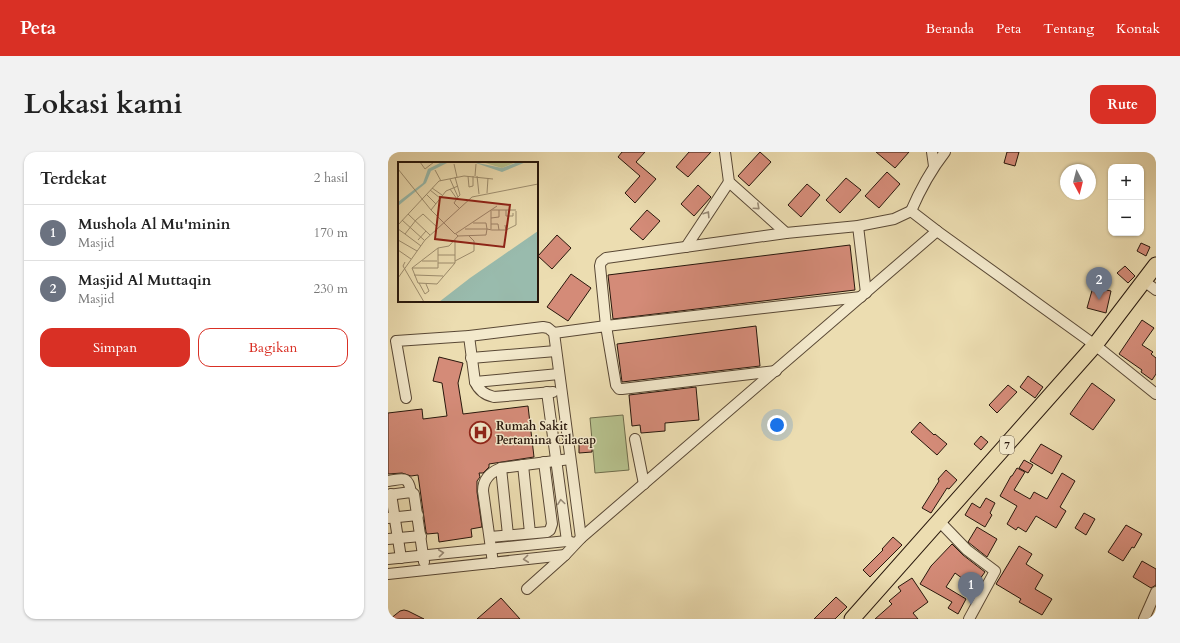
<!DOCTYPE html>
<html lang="id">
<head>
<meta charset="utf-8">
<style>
	:root { --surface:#fff; --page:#f2f2f2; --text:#222; --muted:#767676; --line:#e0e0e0; --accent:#d93025 }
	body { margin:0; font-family:Cardo,serif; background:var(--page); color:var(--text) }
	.controls { position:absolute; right:12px; top:12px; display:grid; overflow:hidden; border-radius:8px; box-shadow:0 1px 3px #0004 }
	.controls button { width:36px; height:36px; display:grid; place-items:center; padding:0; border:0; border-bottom:1px solid var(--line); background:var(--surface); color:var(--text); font:20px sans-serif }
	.compass { position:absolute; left:672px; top:12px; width:36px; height:36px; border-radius:50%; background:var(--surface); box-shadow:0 1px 3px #0004; rotate:173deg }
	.you { position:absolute; left:389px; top:273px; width:14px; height:14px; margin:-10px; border:3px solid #fff; border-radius:50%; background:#1a73e8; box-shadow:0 0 0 6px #1a73e833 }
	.badge { display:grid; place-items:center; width:26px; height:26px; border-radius:50%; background:var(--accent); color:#fff; font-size:13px; font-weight:700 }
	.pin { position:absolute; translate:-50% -33px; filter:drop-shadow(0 1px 2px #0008) }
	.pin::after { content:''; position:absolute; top:21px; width:14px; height:12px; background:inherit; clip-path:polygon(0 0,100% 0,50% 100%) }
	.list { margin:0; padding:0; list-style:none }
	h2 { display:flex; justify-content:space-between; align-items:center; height:52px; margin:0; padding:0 16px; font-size:17px }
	h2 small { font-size:13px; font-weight:400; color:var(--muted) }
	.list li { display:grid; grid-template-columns:26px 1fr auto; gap:12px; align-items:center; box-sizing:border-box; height:56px; padding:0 16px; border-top:1px solid var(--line) }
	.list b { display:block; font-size:15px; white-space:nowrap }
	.list p { margin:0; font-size:13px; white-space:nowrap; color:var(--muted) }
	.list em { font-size:13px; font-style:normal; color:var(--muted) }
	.actions { display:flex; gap:8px; padding:12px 16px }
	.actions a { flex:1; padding:9px 0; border:1px solid var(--accent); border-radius:12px; text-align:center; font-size:14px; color:var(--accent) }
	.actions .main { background:var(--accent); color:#fff }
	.map { position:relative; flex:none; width:768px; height:467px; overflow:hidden; border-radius:12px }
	header { display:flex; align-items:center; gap:24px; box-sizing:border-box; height:56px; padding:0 20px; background:var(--accent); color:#fff }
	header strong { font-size:19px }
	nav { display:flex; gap:22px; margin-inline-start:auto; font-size:14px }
	.intro { display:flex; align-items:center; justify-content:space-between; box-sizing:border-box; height:96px; padding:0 24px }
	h1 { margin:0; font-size:28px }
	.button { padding:10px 18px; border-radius:12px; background:var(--accent); color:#fff; font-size:14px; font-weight:700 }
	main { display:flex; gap:24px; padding:0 24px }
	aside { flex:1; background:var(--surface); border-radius:12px; box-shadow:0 1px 3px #0004 }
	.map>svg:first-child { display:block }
	.green { fill:#b6c18d; stroke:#6f6c4c }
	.building { fill:#d48b78; stroke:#28170c }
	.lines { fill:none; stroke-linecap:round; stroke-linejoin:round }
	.minor-casing { stroke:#594835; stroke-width:12 }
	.highway-casing { stroke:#28170c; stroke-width:17 }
	.minor { stroke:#f3e9cc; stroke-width:10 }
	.highway { stroke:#ecddb1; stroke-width:15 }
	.oneway { stroke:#988a76 }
	.labels { text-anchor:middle; stroke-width:3; stroke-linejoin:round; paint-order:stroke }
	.shield { fill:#f3e9cc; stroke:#655646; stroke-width:1 }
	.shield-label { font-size:11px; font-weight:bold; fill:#28170c }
	.poi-label { font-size:12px; font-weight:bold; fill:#28170c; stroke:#f3e9cc; text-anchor:start }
	.inset-road { fill:none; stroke:#9e8e6f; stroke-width:1 }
	.view { fill:#8f2418; fill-opacity:0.15; stroke:#8f2418; stroke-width:2 }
	.inset-edge { fill:none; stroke:#28170c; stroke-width:2 }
</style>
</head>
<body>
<header>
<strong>Peta</strong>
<nav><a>Beranda</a><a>Peta</a><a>Tentang</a><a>Kontak</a></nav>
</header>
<div class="intro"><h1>Lokasi kami</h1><a class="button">Rute</a></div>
<main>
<aside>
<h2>Terdekat<small>2 hasil</small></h2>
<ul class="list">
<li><span class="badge" style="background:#6b7280">1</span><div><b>Mushola Al Mu'minin</b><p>Masjid</p></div><em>170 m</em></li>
<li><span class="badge" style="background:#6b7280">2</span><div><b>Masjid Al Muttaqin</b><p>Masjid</p></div><em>230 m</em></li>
</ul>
<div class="actions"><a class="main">Simpan</a><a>Bagikan</a></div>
</aside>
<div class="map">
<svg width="768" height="467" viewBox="0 0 768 467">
	<rect width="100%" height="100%" fill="#ecddb1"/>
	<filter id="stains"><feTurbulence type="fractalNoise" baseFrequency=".005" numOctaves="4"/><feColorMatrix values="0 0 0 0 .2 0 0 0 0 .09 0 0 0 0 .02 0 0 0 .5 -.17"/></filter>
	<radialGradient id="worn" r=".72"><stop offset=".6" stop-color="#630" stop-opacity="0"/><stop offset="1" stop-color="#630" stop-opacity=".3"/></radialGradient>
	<polygon class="green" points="235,263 241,318 207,321 202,266"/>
	<g class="building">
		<polygon points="234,0 257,0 248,10 268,27 247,51 237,41 252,24 230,5"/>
		<polygon points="301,0 323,0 300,25 288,15"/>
		<polygon points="372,0 383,10 361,34 350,24"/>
		<polygon points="488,0 521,0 507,16"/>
		<polygon points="619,0 631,0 627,14 616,11"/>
		<polygon points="499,20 512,32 491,56 477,44"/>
		<polygon points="458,26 473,38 452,61 438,48"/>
		<polygon points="419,32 432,43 413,65 400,53"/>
		<polygon points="310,33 323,45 306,64 293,52"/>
		<polygon points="259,58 272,69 255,88 242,77"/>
		<polygon points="169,83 183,96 164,117 150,104"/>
		<polygon points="753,91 762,95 758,104 749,99"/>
		<polygon points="462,93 467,138 225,167 220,123"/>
		<polygon points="737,114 747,124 740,131 729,121"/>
		<polygon points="183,122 203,136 180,169 159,155"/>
		<polygon points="705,135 723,139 718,161 699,156"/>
		<polygon points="754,168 766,176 754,193 765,200 763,202 768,206 768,222 764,228 753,220 754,218 731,202"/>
		<polygon points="368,174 372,214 234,230 229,192"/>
		<polygon points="51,205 75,211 70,231 75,262 140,254 146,305 101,312 101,315 95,321 91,321 92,325 89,329 89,340 94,375 83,377 84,385 51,390 50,381 39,382 38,380 30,323 23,324 14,321 0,322 0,261 34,257 35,267 59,264 54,231 45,229"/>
		<polygon points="640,224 655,235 647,246 632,235"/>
		<polygon points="704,231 727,248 705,278 682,262"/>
		<polygon points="620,233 629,240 609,261 601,253"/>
		<polygon points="308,235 311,268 277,271 277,279 253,281 252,273 244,274 241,243"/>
		<polygon points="532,270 546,283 547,282 559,292 549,303 523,280"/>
		<polygon points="593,284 600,290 593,298 586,292"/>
		<polygon points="204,289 204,300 191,301 191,290"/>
		<polygon points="653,292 674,304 664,322 642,309"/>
		<polygon points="636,308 645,313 640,321 631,316"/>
		<polygon points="629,316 637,320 626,338 642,347 646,340 659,347 674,321 687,329 672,355 678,359 668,376 648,364 638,380 630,375 628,378 619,372 629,354 612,344 623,324 624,324"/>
		<polygon points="558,318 569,328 561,337 559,336 543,361 534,356 551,329 550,327"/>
		<polygon points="598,346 607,351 602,361 604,363 597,375 577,363 584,351 592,356"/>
		<polygon points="696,361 707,367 698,383 687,376"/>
		<polygon points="738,373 754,382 746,396 744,395 735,409 720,400"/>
		<polygon points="589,375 609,387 599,405 580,390"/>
		<polygon points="505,385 514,393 482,425 475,418 495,398 494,397"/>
		<polygon points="564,392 575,403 597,420 586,435 567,421 558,435 578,447 570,462 560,456 564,450 532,432 543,414"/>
		<polygon points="631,394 644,402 638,412 655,423 647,437 664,447 654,463 631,450 633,447 608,432"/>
		<polygon points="754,409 768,417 768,433 763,436 745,425"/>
		<polygon points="524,426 540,450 525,461 530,467 487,467 504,452 501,449 513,439 510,435"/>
		<polygon points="448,445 459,455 447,467 426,467"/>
		<polygon points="113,446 132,467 89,467"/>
		<polygon points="16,458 20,459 36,467 2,467 12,459"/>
	</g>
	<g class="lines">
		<defs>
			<g id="minor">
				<polyline points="337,0 341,30 398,81"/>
				<polyline points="544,0 546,14"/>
				<polyline points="470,74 478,141"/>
				<path d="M549 79 523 59C532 38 543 18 557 0"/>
				<polyline points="298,95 341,30"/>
				<polyline points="756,129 768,138"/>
				<polyline points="473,145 218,174 212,114 213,110 218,106 398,81 470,74 506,67 523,59"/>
				<polyline points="166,181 218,174 228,233 231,237 234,237 388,219"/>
				<path d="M81 184 87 230C91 239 97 243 106 245L165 240"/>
				<polyline points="83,206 168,199"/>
				<polyline points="87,230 171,222"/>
				<polyline points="159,240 179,389"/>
				<polyline points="18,246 8,189 81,184 155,175 160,176 166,181 193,386"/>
				<polyline points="247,287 256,332"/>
				<polyline points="135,313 142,381"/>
				<polyline points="113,316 120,383"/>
				<path d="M0 329C15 327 20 323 23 340"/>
				<polyline points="3,342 13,406"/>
				<polyline points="0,343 23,340 26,342 36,410"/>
				<polyline points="0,366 30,363"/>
				<polyline points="551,369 579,398 607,419 581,467"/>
				<polyline points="102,385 159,380 162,378 164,372 156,310"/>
				<polyline points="0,387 33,384"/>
				<polyline points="0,407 179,389 187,391"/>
				<path d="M105 411 95 339C95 327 103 320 113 316L182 307"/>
				<polyline points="0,422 177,403"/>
				<polyline points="139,437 177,403 193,386 549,79 707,193 768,242"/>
				<polyline points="756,467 768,440"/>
			</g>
			<polyline id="highway" points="464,467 707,193 768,113"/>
		</defs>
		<use href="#minor" class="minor-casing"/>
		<use href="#highway" class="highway-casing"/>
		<use href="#minor" class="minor"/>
		<use href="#highway" class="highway"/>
	</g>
	<defs><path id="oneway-chevron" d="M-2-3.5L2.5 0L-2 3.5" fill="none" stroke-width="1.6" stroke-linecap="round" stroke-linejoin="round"/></defs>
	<g class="oneway">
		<use href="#oneway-chevron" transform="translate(369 55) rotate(42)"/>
		<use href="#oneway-chevron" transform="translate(319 62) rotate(-57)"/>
		<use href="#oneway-chevron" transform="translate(173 350) rotate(-98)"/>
		<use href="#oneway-chevron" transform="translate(53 401) rotate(-6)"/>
		<use href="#oneway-chevron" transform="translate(138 407) rotate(174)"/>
	</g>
	<defs>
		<symbol id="hospital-ring" viewBox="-11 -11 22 22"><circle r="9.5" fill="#f3e9cc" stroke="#8f2418" stroke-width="1.5"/><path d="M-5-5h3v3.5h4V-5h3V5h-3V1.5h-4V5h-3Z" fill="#8f2418"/></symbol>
	</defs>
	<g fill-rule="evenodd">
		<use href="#hospital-ring" x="80" y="268" width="25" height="25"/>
	</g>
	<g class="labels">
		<rect class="shield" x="612" y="284" width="14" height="18" rx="3"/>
		<g class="shield-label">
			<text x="619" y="297">7</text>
		</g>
		<g class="poi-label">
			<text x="108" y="278">Rumah Sakit<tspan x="108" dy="14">Pertamina Cilacap</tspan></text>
		</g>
	</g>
	<g transform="translate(10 10)">
		<rect width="140" height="140" fill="#ecddb1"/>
		<path d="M84 0H118L104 6Z" fill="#b6c18d"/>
		<path d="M44 0H51L33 9 28 21 0 44V40L25 21 30 7ZM75 0 104 6 120 0H128L104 10ZM140 69V140H41L72 116Z" fill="#99bbad"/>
		<path class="inset-road" d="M22 0 27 7 36 0M56 2 59 15M0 7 33 48 57 72 99 44M37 8 43 19M70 14 71 25 75 24V14M77 14 78 2M79 14 81 32M57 15 62 33 60 35M52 17 60 35 56 41 61 46M34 26 44 33M52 27 59 37M32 28 42 36M89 31 90 16M28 32 38 42M33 48 48 29 60 24M93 48V67M94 48H118M108 48V54H115V51M10 52 32 73M93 56 101 55V48M4 58 26 78M18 58 25 52 39 65M75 61H88L89 67 94 68H108L107 63M93 62H100L101 68M0 63 41 19 66 14 95 17M0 67 7 72 18 58M108 68 118 63V49M7 72 23 84M60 74 88 73 89 67H67M0 78 19 89M20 78 28 69M40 86V106H14L40 86 51 84 60 74 58 72M0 88 13 97M40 93H57M24 99H39M57 99 76 89V79L71 74M7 100 5 104 26 140M40 101H57V78M14 106 20 121 39 122 57 101M16 113 45 114M0 116 27 78 74 35 140 22M21 121 27 132 31 129 28 122"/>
		<path class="view" d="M42 35 112 43 106 85 37 77Z"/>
		<rect width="140" height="140" class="inset-edge"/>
	</g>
	<rect width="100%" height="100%" filter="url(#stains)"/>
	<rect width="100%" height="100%" fill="url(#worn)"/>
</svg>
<div class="controls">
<button>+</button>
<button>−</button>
</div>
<svg class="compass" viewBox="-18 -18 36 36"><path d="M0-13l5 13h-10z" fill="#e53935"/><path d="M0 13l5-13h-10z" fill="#767676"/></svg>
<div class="you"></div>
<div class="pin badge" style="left:583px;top:453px;background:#6b7280">1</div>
<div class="pin badge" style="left:711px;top:148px;background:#6b7280">2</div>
</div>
</main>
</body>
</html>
